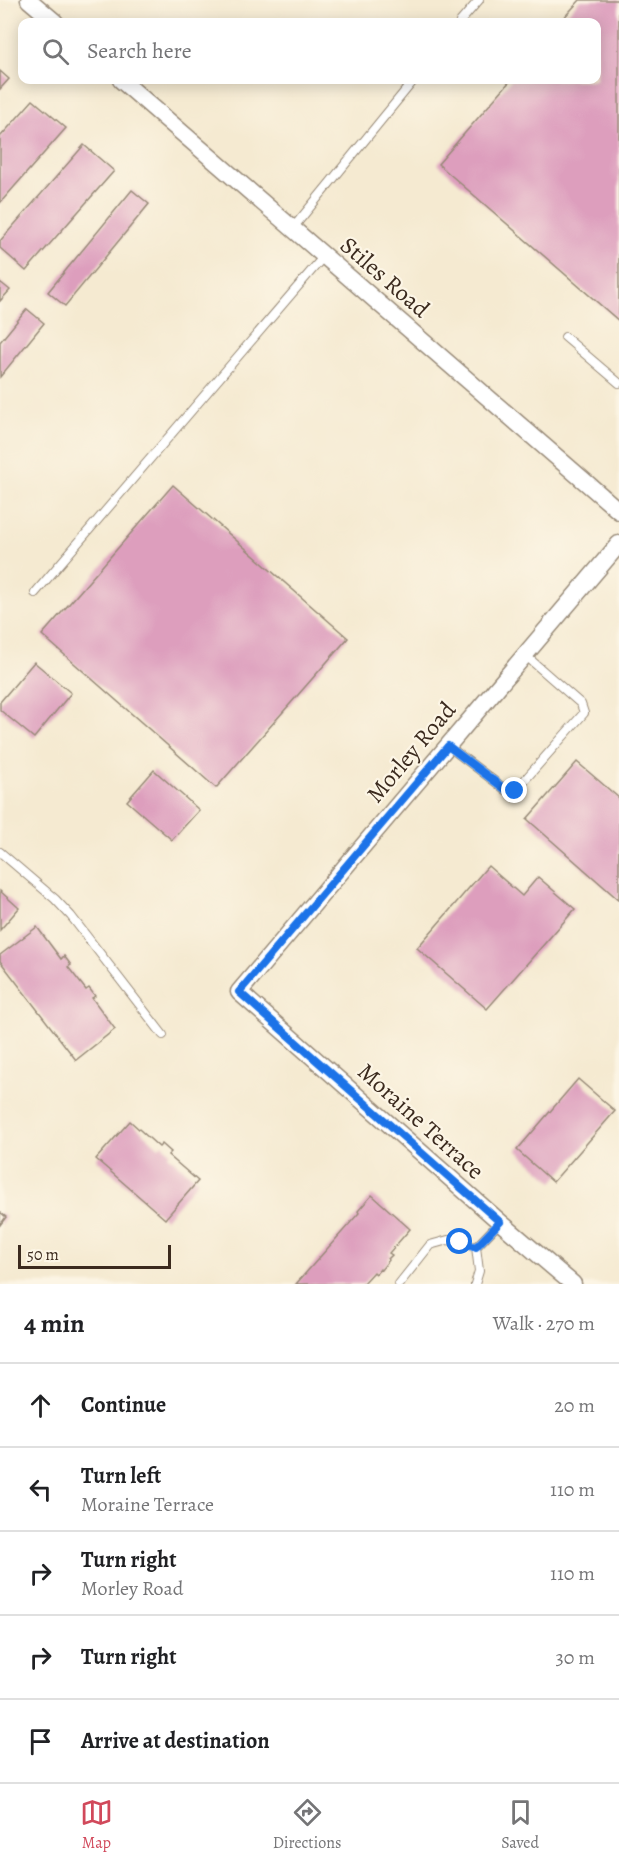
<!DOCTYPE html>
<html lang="en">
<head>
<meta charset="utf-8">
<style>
	:root { --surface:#fff; --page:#f6f6f6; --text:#202124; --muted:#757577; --line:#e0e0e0; --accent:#d1495b }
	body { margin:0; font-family:Alegreya,serif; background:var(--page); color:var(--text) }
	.scale { position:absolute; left:18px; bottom:15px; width:153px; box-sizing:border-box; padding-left:6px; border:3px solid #3b2a1e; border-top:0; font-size:16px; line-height:21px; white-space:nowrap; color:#3b2a1e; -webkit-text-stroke:4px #fcf5e5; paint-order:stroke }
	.stop { position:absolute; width:18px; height:18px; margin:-14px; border:4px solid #1a73e8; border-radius:50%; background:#fff }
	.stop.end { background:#1a73e8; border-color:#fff; box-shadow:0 2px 6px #0008 }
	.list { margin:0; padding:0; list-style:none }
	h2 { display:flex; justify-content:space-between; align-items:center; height:78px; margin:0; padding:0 24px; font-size:26px }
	h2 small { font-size:20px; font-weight:400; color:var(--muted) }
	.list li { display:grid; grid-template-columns:39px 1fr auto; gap:18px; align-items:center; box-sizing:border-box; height:84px; padding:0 24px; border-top:2px solid var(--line) }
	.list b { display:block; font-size:22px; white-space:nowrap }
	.list p { margin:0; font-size:20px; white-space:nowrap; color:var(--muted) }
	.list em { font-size:20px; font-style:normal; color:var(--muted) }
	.icon { flex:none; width:33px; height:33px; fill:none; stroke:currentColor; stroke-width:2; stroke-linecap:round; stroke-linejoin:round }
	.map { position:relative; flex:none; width:619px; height:1284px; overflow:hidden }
	.search { position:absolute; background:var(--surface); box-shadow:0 3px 15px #0003; left:18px; right:18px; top:18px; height:66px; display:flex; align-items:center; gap:15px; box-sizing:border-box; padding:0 21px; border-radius:12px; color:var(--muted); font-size:22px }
	.sheet { height:498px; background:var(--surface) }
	nav { display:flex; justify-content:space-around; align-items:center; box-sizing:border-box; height:84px; border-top:2px solid var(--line); background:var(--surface); font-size:16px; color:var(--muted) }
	nav a { display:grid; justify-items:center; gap:3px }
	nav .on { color:var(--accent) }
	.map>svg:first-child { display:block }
	.building { fill:#dd9ebd }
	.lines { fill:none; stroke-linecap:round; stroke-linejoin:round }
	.lane-casing { stroke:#988a78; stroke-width:10 }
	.street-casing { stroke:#988a78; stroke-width:19 }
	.lane { stroke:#fff; stroke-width:8 }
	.street { stroke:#fff; stroke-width:16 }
	.route { stroke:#1a73e8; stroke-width:8 }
	.labels { text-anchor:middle; stroke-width:4.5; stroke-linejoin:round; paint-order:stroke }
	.street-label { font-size:24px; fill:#3b2a1e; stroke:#fcf5e5 }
</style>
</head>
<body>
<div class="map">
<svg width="619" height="1284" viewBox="0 0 619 1284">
	<rect width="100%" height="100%" fill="#fcf5e5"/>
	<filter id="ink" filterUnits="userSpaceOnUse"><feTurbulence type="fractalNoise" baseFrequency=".0167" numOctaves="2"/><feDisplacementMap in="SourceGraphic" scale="12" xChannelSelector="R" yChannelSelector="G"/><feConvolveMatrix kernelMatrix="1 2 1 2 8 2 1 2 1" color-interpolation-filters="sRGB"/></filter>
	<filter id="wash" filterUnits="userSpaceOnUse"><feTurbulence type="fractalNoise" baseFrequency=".008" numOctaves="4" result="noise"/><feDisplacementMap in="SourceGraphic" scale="24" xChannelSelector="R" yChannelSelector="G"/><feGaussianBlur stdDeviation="1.35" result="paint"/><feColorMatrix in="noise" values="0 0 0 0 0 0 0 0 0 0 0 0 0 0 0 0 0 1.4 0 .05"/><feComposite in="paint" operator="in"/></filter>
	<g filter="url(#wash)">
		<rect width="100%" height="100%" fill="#f5ead1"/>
		<g id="blocks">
			<g class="building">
				<polygon points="580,0 619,0 619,321 438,164 511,80 596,80 596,22 560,22"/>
				<polygon points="0,71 9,79 0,89"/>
				<polygon points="33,100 66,128 0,203 0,137"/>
				<polygon points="84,145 114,171 26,271 0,248 0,241"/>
				<polygon points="132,190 149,204 65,306 48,292"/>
				<polygon points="0,282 10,290 0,301"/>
				<polygon points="27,309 44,323 0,377 0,342"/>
				<polygon points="173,485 348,638 216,788 42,635"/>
				<polygon points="34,662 71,693 34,738 0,710 0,702"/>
				<polygon points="577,762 619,798 619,900 527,819"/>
				<polygon points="154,770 199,810 172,840 127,801"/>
				<polygon points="488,866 522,896 538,877 575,909 487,1009 417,948"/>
				<polygon points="0,891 19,908 0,930"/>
				<polygon points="37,927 61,959 64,956 71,965 68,967 86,990 89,988 95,996 92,998 115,1029 76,1060 0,961 0,955"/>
				<polygon points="578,1079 615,1111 553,1182 517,1150"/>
				<polygon points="130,1121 159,1147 162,1144 171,1152 168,1155 198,1181 165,1219 96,1159"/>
				<polygon points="372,1195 410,1229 389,1253 392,1255 388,1259 389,1260 381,1270 380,1269 376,1274 374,1272 363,1284 296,1284 359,1213 358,1211"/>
				<polygon points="0,1212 6,1217 0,1225"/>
			</g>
		</g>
	</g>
	<g filter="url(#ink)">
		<use href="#blocks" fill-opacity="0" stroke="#988a78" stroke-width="1.5"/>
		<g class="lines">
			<defs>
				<g id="lane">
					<polyline points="460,22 479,0"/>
					<polyline points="293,228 414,80"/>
					<polyline points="565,337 619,383"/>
					<polyline points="35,593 324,256"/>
					<polyline points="448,746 506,790 515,791 584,713 581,704 525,655"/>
					<polyline points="0,852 55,899 71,916 163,1035"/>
					<polyline points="399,1284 430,1245 448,1240 476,1247"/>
					<polyline points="475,1284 479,1271 476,1247 500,1222"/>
				</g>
				<g id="street">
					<polyline points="29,0 55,22"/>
					<polyline points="121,80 619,511"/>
					<polyline points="573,1284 500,1222 239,992 619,544"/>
				</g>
			</defs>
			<use href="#lane" class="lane-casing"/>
			<use href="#street" class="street-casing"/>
			<use href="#lane" class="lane"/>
			<use href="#street" class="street"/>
		</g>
	</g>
	<g class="lines" filter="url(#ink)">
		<polyline class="route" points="460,1242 476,1247 500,1222 239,992 448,746 506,790 515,791"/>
	</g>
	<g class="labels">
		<g class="street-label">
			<text transform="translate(385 277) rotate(41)" y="8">Stiles Road</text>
			<text transform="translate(411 752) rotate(-50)" y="8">Morley Road</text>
			<text transform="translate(421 1121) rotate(42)" y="8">Moraine Terrace</text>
		</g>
	</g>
</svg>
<div class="scale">50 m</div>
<div class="stop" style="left:460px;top:1242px"></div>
<div class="stop end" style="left:515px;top:791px"></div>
<div class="search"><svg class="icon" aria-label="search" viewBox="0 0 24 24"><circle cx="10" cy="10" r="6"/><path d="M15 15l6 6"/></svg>Search here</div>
</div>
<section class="sheet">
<h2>4 min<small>Walk · 270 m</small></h2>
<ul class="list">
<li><svg class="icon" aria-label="ahead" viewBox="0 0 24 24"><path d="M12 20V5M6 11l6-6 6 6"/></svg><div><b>Continue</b></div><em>20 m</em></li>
<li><svg class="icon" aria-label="left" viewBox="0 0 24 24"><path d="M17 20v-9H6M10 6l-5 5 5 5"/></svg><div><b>Turn left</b><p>Moraine Terrace</p></div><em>110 m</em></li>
<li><svg class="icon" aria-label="right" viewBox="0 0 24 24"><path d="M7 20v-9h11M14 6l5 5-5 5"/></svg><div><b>Turn right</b><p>Morley Road</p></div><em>110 m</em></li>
<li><svg class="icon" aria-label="right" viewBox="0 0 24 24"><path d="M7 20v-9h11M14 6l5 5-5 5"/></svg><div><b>Turn right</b></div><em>30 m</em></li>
<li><svg class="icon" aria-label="arrive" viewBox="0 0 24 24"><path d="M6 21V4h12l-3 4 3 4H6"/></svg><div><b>Arrive at destination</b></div></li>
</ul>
</section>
<nav>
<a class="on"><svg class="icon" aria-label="map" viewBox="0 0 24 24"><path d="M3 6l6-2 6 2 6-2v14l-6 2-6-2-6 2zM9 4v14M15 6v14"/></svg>Map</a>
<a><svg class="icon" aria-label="directions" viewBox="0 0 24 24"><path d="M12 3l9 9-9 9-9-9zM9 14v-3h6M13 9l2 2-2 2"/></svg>Directions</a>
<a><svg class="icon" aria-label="saved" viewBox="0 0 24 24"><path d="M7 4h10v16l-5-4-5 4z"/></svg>Saved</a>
</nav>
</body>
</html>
